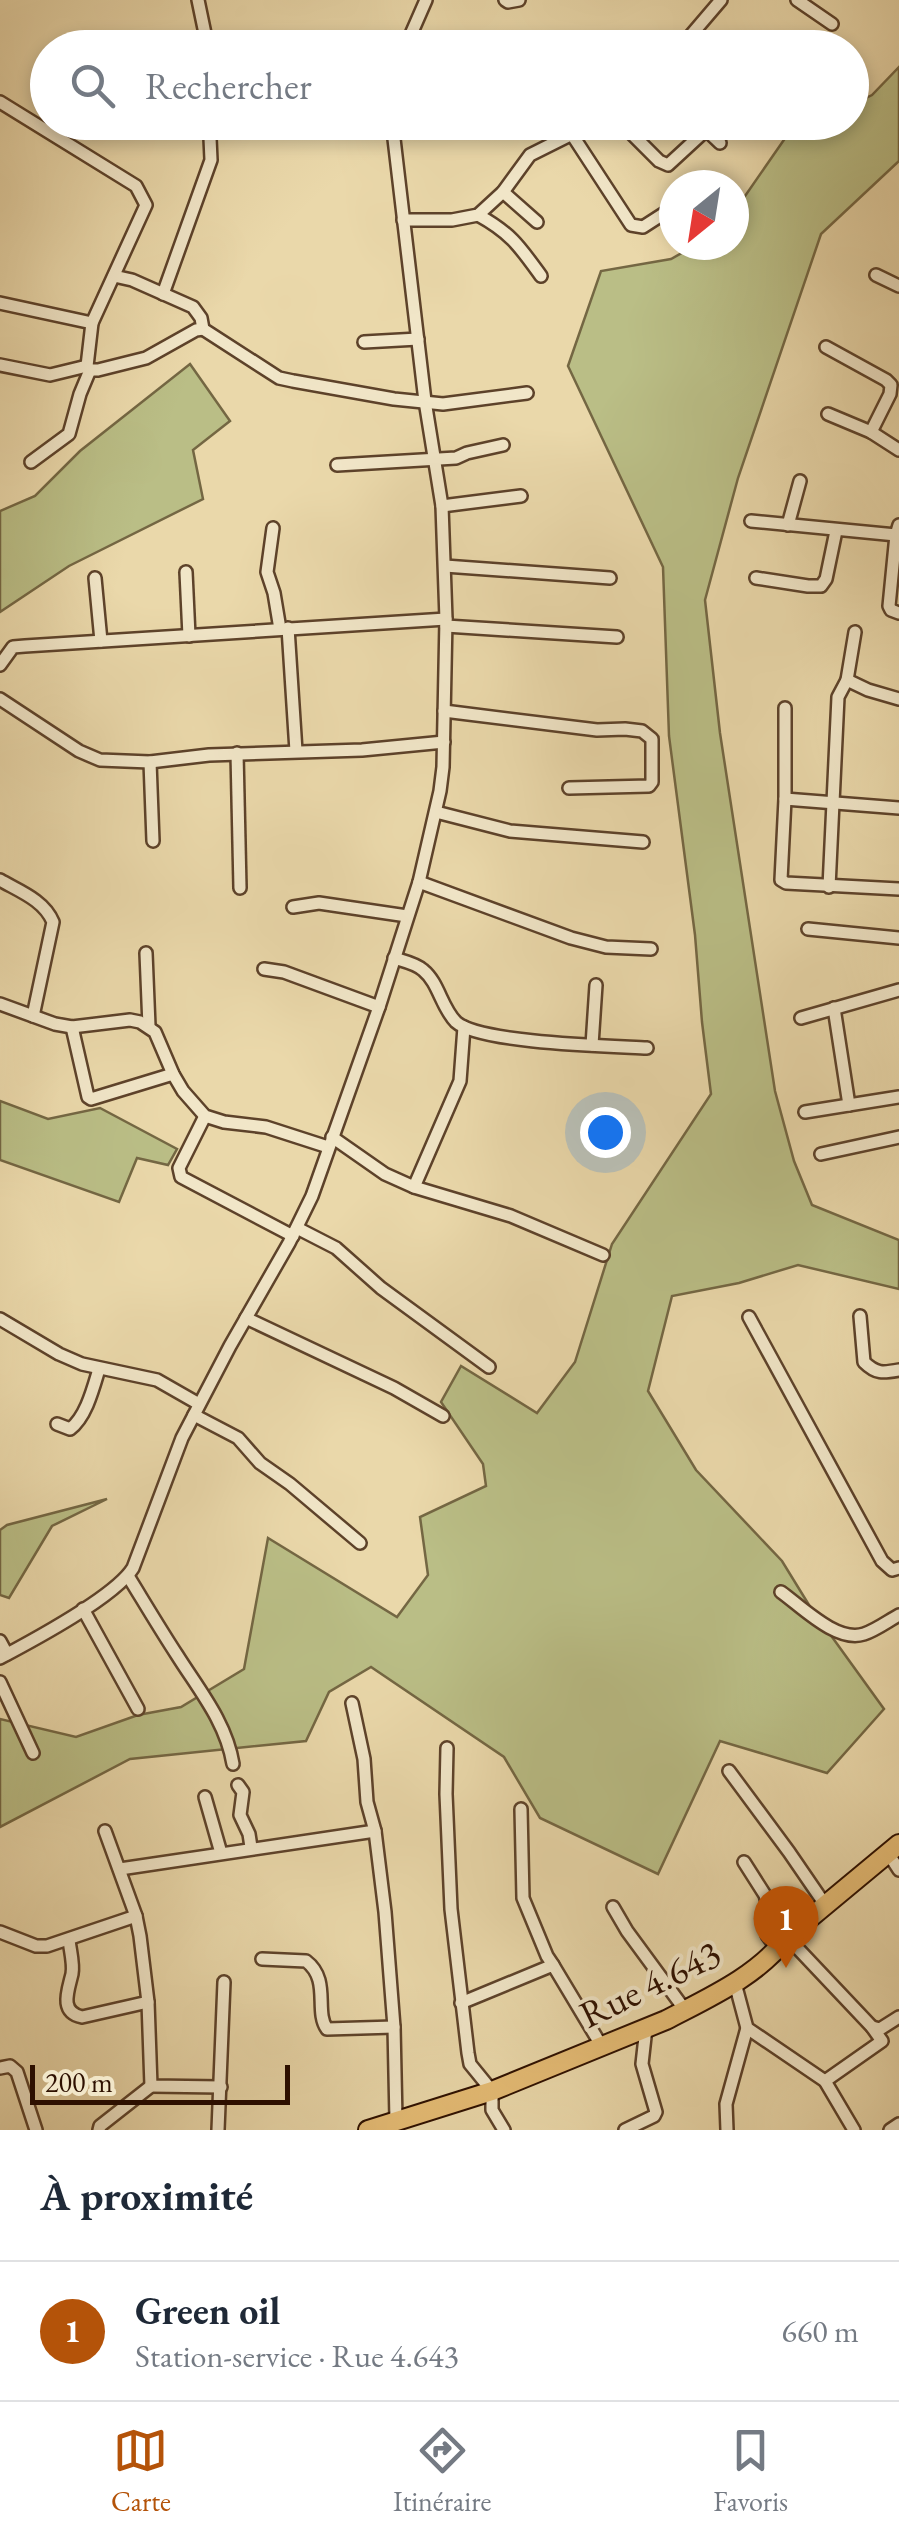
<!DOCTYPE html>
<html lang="fr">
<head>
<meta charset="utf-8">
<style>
	:root { --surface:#fff; --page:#f2f2f3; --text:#1f2937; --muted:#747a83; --line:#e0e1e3; --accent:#b45309 }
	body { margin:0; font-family:"EB Garamond",serif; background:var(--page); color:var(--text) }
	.compass { position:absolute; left:659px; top:170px; width:90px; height:90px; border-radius:50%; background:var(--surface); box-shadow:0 5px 15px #0003; rotate:210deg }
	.scale { position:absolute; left:30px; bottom:25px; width:260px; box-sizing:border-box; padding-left:10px; border:5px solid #2e1000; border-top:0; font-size:28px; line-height:35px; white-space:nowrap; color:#2e1000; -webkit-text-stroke:8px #f1e6c8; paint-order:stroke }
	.you { position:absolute; left:605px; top:1132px; width:35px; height:35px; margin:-25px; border:8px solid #fff; border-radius:50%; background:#1a73e8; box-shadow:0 0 0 15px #1a73e833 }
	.badge { display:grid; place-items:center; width:65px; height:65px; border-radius:50%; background:var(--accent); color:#fff; font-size:32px; font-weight:700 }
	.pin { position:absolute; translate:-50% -82px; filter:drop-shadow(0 2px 5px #0008) }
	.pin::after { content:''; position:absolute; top:52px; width:35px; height:30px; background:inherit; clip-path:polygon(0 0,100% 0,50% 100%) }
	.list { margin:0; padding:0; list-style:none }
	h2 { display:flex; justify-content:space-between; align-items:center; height:130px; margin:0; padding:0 40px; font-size:42px }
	h2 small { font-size:32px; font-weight:400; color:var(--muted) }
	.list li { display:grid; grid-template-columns:65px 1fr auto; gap:30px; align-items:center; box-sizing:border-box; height:140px; padding:0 40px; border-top:2px solid var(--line) }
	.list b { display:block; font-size:38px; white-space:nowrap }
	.list p { margin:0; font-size:32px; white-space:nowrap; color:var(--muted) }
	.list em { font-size:32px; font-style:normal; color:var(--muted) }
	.icon { flex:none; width:55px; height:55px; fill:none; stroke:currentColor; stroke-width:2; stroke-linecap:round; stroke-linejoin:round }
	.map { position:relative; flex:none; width:899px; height:2130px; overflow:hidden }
	.search { position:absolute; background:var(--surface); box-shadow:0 5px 15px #0003; left:30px; right:30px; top:30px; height:110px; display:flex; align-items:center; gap:25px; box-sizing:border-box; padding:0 35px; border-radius:55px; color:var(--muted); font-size:38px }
	.sheet { height:270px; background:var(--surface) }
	nav { display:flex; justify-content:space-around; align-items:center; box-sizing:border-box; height:140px; border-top:2px solid var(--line); background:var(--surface); font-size:28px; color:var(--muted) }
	nav a { display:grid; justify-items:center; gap:5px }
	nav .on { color:var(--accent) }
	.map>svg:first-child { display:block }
	.green { fill:#babe86; stroke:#746743; stroke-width:2.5 }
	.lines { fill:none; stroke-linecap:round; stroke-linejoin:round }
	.minor-casing { stroke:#5d422a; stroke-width:16 }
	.highway-casing { stroke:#2e1000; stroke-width:22 }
	.minor { stroke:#f1e6c8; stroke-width:11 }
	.highway { stroke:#e5bc75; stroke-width:18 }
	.labels { text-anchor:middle; stroke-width:8; stroke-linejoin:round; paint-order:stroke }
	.street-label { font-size:38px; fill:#2e1000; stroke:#f1e6c8 }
</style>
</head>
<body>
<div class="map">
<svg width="899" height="2130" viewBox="0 0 899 2130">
	<rect width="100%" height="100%" fill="#ead8aa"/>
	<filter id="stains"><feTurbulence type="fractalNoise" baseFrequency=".002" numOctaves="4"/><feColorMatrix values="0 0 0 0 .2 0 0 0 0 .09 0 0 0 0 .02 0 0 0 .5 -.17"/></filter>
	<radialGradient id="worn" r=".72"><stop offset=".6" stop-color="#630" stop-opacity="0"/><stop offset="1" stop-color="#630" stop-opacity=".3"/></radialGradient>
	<g class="green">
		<polygon points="899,67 899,161 821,234 738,478 705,600 720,733 775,1091 794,1161 812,1205 899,1240 899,1289 798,1265 739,1283 672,1296 648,1391 696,1470 782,1561 809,1605 884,1709 827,1773 720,1741 658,1874 540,1818 504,1757 371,1667 329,1692 306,1741 130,1759 0,1827 0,1719 76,1737 138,1715 181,1707 244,1669 268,1538 397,1617 428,1575 420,1517 486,1486 483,1464 441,1402 461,1366 537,1413 575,1362 612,1244 711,1094 702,1022 695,935 669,736 663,567 568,366 601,271 671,259 696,245 734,245 734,212 788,134 813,123 852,122 852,105 872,95"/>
		<polygon points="190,364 230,421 193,450 203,499 69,566 0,612 0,511 35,496 80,451"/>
		<polygon points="0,1101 48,1119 100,1108 177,1149 168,1165 137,1158 119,1202 0,1160"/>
		<polygon points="107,1499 52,1526 9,1598 0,1595 0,1530 7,1525"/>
	</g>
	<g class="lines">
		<defs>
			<g id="minor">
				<polyline points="198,0 208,48"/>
				<polyline points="505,0 508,2 519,0"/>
				<polyline points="797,0 832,24"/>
				<polyline points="405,48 426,0"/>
				<polyline points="680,48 721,0"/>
				<polyline points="0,102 136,186 146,205 92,323 87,366 90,370 98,370 146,358 196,330 203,329"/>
				<polyline points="620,122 659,161 668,165 706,130"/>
				<polyline points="698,122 720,143"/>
				<polyline points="571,133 631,225 643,227 674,207"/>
				<polyline points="503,192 537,222"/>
				<path d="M478 215C511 233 520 247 541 276"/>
				<polyline points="403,220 452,220 478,215 503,192 530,155 596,122"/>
				<polyline points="876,275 899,286"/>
				<polyline points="114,276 132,280 193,307 201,318 203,329 279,378 293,381 394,399 443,404 527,393"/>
				<polyline points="163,294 211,160 210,138 204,122"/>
				<polyline points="0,303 92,323"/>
				<polyline points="364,342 418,339"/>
				<polyline points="826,347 886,380 891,385 890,394 871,432"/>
				<polyline points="0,365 50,375 87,366"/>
				<polyline points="828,414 871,432 899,450"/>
				<polyline points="31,462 69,434 80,394 90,370"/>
				<polyline points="337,465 456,458 467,453 503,445"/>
				<polyline points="442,506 521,496"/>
				<polyline points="751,521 896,535 899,525"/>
				<polyline points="788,525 800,481"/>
				<polyline points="273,528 267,572 274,593 280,629"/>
				<polyline points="896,535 889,606 891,610 899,613"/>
				<polyline points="445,566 610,578"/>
				<polyline points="186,572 189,636"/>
				<polyline points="95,578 101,641"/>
				<polyline points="756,578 808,586 821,586 826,579 836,531"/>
				<polyline points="446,626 617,637"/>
				<polyline points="288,628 296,751"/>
				<polyline points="0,665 13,647 25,646 446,619"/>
				<polyline points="847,680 868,690 899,699"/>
				<polyline points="0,699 79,751 100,760 150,762 209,755 362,750 444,742"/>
				<polyline points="785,708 785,799 781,880 786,883 899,889"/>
				<polyline points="444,711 597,730 625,729 642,731 652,739 652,782 649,786 569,788"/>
				<polyline points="237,753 240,888"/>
				<polyline points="150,762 153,841"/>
				<polyline points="785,799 899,808"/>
				<polyline points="436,812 510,831 643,842"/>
				<path d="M0 880C19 891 44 900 53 922L33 1016"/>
				<polyline points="419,882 571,938 606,947 651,949"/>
				<polyline points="829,887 838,697 847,680 855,632"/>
				<polyline points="293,907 319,903 407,916"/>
				<polyline points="808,929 899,938"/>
				<polyline points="146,953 149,1026"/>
				<path d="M394 958C403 961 415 963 423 970 439 983 441 1007 456 1022 479 1043 610 1046 647 1048"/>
				<polyline points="264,969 284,972 379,1007"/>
				<polyline points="0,1004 55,1024 72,1027 130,1020 140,1022 155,1032 173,1074 183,1091 205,1116 224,1122 266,1127 328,1147"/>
				<polyline points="834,1008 849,1105"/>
				<polyline points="801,1018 899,990"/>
				<polyline points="72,1027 88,1097 91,1099 173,1074"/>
				<polyline points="592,1045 596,985"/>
				<polyline points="805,1112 899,1097"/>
				<polyline points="205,1116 179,1168 181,1177 293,1236"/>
				<polyline points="332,1137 385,1174 414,1187 511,1216 603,1255"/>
				<polyline points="821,1154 899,1137"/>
				<polyline points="414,1187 460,1081 464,1027"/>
				<polyline points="297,1228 336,1248 381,1288 489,1367"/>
				<path d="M860 1316 864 1362C876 1374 883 1373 899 1370"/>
				<polyline points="749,1317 882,1561 892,1570 899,1568"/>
				<polyline points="246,1318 394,1388 443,1416"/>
				<polyline points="0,1319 59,1354 82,1364 157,1380 199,1404"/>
				<polyline points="194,1415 238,1438 260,1463 290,1484 360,1543"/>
				<path d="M57 1424 70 1429C86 1417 93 1389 99 1369"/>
				<path d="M128 1576C144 1602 160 1629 177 1655 199 1690 226 1722 233 1764"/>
				<path d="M781 1592C802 1607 837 1643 864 1634 876 1630 888 1621 899 1615"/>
				<polyline points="83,1609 138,1709"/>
				<polyline points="0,1641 7,1654"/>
				<path d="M0 1658C32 1641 115 1597 133 1568L182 1438 230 1346 289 1243 312 1196 379 1007 419 882 440 791 443 767 446 619 442 506 425 401 392 122"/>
				<polyline points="0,1682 33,1753"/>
				<polyline points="352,1703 364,1759 367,1802 375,1831 385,1912 394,2027 396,2120"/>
				<polyline points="447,1748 446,1794 451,1909 468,2053 470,2064 492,2091 492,2110 504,2130"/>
				<polyline points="729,1771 789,1852 826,1906"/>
				<polyline points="238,1785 243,1792 240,1815 249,1834 251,1847"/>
				<polyline points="205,1797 221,1853"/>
				<polyline points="521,1809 523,1898 547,1956 553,1965"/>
				<polyline points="105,1831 136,1916 140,1936 148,2002 151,2086 221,2087"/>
				<polyline points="888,1853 899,1870"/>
				<polyline points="744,1862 765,1895 768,1906 767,1935 778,1950"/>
				<polyline points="120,1869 375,1831"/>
				<polyline points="613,1907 627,1931 685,2010"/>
				<polyline points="0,1932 36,1946 47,1946 136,1916"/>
				<polyline points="787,1937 872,2027 882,2041 825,2081"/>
				<path d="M69 1940C70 1950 74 1964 72 1974 68 1991 59 2012 82 2017L148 2002"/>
				<path d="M262 1959 306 1961C331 1980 314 2011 327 2029L394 2027"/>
				<polyline points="735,1983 747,2028 825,2081 854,2130"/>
				<polyline points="461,2003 553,1965 601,2045"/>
				<polyline points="872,2027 880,2029 899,2017"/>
				<polyline points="0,2068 10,2066 17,2072 36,2130"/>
				<polyline points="99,2130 100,2126 151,2086"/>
				<polyline points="218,2130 224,1982"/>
				<polyline points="625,2130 654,2116 656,2112 642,2064 646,2028"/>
				<polyline points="727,2130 726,2104 747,2028"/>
				<polyline points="890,2130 899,2124"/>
			</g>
			<path id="highway" d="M368 2130 492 2091 666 2020C708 1998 758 1976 787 1937L899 1844"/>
		</defs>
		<use href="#minor" class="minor-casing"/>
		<use href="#highway" class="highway-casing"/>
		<use href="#minor" class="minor"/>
		<use href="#highway" class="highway"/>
	</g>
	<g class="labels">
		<g class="street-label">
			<text transform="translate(650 1984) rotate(-26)" y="13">Rue 4.643</text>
		</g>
	</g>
	<rect width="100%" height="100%" filter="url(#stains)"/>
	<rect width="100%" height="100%" fill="url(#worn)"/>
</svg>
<svg class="compass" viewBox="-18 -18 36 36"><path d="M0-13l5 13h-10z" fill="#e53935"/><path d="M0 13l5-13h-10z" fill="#747a83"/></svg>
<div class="scale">200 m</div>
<div class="you"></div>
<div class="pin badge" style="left:786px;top:1968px">1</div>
<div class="search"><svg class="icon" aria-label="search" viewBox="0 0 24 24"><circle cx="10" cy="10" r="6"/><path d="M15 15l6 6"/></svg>Rechercher</div>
</div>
<section class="sheet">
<h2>À proximité<small></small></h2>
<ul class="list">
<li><span class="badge">1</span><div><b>Green oil</b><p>Station-service · Rue 4.643</p></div><em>660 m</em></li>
</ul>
</section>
<nav>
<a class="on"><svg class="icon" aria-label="map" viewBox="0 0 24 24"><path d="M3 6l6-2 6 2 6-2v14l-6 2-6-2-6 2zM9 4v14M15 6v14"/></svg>Carte</a>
<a><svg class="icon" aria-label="directions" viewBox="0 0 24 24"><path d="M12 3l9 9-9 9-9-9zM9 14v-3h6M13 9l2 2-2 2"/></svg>Itinéraire</a>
<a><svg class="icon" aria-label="saved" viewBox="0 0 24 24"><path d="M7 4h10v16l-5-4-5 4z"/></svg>Favoris</a>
</nav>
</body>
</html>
